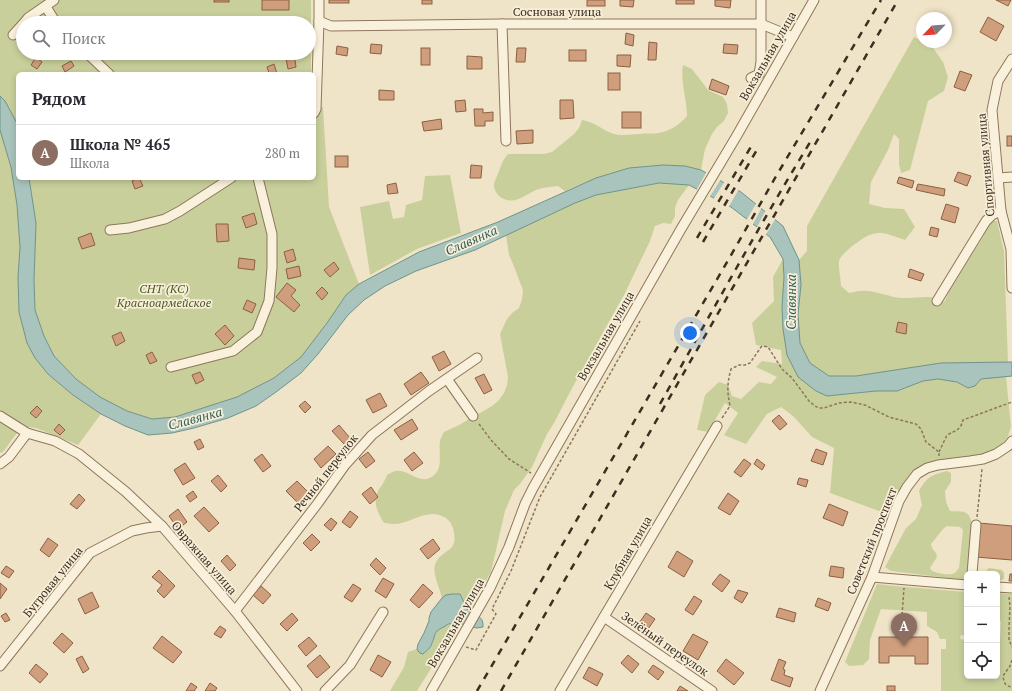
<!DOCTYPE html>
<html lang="ru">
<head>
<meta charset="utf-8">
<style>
	:root { --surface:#fff; --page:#f2f2f3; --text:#2b2b33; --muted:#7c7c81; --line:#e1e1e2; --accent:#9e2a2b }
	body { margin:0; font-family:"PT Serif",serif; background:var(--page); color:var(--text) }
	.controls { position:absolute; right:12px; bottom:12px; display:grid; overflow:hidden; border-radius:6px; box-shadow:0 2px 6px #0003 }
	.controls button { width:36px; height:36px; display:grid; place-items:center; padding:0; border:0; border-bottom:1px solid var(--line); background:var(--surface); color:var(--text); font:20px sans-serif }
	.compass { position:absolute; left:916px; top:12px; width:36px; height:36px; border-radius:50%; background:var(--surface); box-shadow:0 2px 6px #0003; rotate:245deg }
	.you { position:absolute; left:690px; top:333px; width:14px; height:14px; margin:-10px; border:3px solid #fff; border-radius:50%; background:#1a73e8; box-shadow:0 0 0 6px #1a73e833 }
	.badge { display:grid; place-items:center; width:26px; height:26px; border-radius:50%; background:var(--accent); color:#fff; font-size:13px; font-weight:700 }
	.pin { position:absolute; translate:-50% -33px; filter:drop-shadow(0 1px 2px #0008) }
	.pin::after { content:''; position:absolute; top:21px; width:14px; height:12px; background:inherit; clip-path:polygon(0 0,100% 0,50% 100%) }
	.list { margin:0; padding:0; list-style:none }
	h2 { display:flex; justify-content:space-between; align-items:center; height:52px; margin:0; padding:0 16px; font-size:17px }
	h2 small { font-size:13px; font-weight:400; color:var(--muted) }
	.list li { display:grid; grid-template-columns:26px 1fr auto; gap:12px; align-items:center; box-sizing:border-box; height:56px; padding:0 16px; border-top:1px solid var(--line) }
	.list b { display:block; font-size:15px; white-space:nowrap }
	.list p { margin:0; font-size:13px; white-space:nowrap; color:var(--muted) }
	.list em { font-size:13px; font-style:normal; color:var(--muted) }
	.icon { flex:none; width:22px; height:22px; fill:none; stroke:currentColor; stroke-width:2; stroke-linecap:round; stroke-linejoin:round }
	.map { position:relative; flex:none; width:1012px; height:691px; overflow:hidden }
	.search { position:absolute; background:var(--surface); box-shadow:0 2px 6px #0003; left:16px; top:16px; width:300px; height:44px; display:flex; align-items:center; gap:10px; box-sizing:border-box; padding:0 14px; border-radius:22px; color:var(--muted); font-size:15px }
	.panel { position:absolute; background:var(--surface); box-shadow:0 2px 6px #0003; left:16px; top:72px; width:300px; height:108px; border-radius:6px }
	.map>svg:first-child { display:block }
	.green { fill:#c9cf9b; fill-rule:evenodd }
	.water { fill:#a9c4bc; stroke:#6f938a }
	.pier { fill:#f0e4c8 }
	.building { fill:#cf9f7d; stroke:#8d5f41 }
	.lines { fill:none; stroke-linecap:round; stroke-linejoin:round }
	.minor-casing { stroke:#8d765c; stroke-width:11 }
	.path { stroke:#8d765c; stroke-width:1.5; stroke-dasharray:3 2; stroke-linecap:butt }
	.minor { stroke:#faf1dc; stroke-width:9 }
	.rail { stroke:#3d2e20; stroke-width:2.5; stroke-dasharray:7 7; stroke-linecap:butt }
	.labels { text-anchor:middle; stroke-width:3.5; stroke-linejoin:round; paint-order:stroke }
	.street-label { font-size:12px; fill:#3d2e20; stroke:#f7eed8 }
	.park-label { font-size:12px; font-style:italic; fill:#4d5a26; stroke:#f7eed8 }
	.water-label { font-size:13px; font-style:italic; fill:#2f5d5a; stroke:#f7eed8 }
</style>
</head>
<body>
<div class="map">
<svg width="1012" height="691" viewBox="0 0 1012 691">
	<rect width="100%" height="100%" fill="#f0e4c8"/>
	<g class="green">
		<path d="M0 0H311V74H18V125L5 101 0 96ZM23 23H309V53H23Z"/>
		<path d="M914 37 922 41V42H925L931 45 943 62 948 77 944 91 928 101 910 170 901 173 899 164V139L894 134 888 150 871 182 869 204 885 208 904 209 915 227 905 240C879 230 874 229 851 247 847 251 841 255 839 261 838 265 841 280 841 286L849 293C855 292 862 290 868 291 879 292 890 297 901 298 916 299 931 293 944 302L949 292 983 237 986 228 992 221H997L1004 251 1008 362 941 363 856 376H829L810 363 800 343 798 314 801 285 799 260 807 251V226Z"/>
		<path d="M683 65 692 69 708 90 723 97 727 104 728 113 724 121 717 127 712 134 705 149 701 170 685 166 663 165 629 168 596 178 565 191 558 186C552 187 545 187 539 189 526 193 514 208 499 196 496 193 494 189 494 185 494 182 496 179 497 176 501 167 501 162 508 154H544L552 152 574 134 579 128 582 120C595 122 602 130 614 134 622 136 631 134 639 134 645 133 652 134 658 133 669 132 680 124 687 116 687 99 680 81 683 65Z"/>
		<polygon points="314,107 323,107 329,207 359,284 346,295 327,323 301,357 274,378 237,397 175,417 153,419 127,411 100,397 76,379 54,356 43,336 35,310 34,280 36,223 29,178 314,178"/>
		<polygon points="0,130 11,167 17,205 20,247 18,277 19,312 27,343 48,374 73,395 101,414 78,445 36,428 22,426 3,452 0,453"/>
		<polygon points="450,175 461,233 417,249 370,275 360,207 389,201 393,219 404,217 406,205 422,200 425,176"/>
		<path d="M660 183 689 185 678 200 675 208V216L671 224 663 223 655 226 650 241 625 293 570 392 554 423 547 434 532 467 520 484 514 490 505 511 491 572 469 611 463 602 462 597 460 594C453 593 448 594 442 598 440 589 432 573 435 565 437 556 446 553 452 547 457 541 454 526 449 521 446 517 440 515 435 514 420 513 408 524 393 524 390 524 387 523 384 523 377 512 372 501 379 489 383 484 384 482 387 475 389 474 392 472 395 471 410 469 419 486 433 476 444 468 438 452 440 441 441 438 442 435 444 432L459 425 492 406 499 400 504 393 507 385 508 377 500 334 507 319 512 313 519 308 522 299 523 290 513 264 509 255 506 235 575 203 596 195Z"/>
		<polygon points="783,259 784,277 782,307 783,329 798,377 816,391 827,396 876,391 897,391 923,381 938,379 957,382 968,388 975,386 981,379 1006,376 1011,427 1008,436 1001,445 983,456 952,460 933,462 923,465 907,480 897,494 893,502 890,515 830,493 834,448 812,437 793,416 781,407 767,414 746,444 724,435 738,413 725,403 708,432 697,430 705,395 719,382 728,385 732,396 741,399 759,382 771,384 777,377 756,367 762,361 782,364 781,350 756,345 752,323 774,301 773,277"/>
		<path d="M947 471 951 473V482L945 491 946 502 950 511C963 512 968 509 972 523L967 577 964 580 891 571 885 567 906 528 916 519 922 505 919 491C927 477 931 475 947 471ZM947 526 960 527 963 530 959 568C958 569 956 572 955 573 949 576 937 573 932 571L930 568 937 557 936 553 932 548 931 544 943 529Z"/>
		<polygon points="989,568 1002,570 1004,573 1004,578 1002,580 997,580 997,574 986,574 986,571"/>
		<polygon points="877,584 895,586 967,592 967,636 961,635 960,639 967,640 967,676 997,676 997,642 1000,642 1001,621 997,620 997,593 1012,594 1012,691 941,691 941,649 946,649 946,639 940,639 937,632 927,626 927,612 881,609 870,640 869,659 863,665 849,666 845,662"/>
		<polygon points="459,623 417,691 390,691 404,667 408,652 417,649 418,651 423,654 433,643 434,637 438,630 448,624"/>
	</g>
	<g class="water">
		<polygon points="0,96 5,101 18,125 18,178 29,178 36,223 34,280 35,310 44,336 54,356 76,379 100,397 127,411 152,419 175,417 237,397 274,378 301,357 327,323 346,295 359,284 419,252 498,222 596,178 629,168 663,165 685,166 701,170 741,192 783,226 799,260 801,285 798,314 800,343 810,363 829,376 856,376 941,363 1012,362 1012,376 981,379 975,386 968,388 957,382 938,379 923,381 897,391 876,391 827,396 816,391 798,377 787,355 783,329 782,307 784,277 783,259 770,237 731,207 689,185 659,183 596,195 575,203 475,250 416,271 385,286 364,300 348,315 318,354 301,373 276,392 256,406 228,418 194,428 172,433 148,435 125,426 101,414 73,395 48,374 35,358 27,343 19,312 18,277 20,247 17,205 11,167 0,130"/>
		<path d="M452 594H460C463 599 464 604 467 609 473 616 484 614 483 627L477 628 465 626 461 623 448 624C445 627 440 628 437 631 434 634 434 640 432 643 431 648 426 651 423 654L420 653 418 651 417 649 418 644 424 633 429 621V618L431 612 442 598 446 595Z"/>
	</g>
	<g class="pier">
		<polygon points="707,171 721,179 709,198 696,191"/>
		<polygon points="725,181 739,189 728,208 713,200"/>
		<polygon points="757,202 762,207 752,226 746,221"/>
		<polygon points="766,210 776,218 765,236 756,229"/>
	</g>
	<g class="building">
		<rect x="214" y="0" width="15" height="2"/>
		<rect x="262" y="0" width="27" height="10"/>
		<rect x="329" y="0" width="20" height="3"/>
		<rect x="422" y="0" width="10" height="4"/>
		<rect x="587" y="0" width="18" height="6"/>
		<polygon points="620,0 634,0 633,7 620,6"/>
		<rect x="676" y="0" width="18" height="4"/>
		<polygon points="715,0 731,0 730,8 715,6"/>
		<polygon points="996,0 1011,0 1008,6"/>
		<polygon points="988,17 1004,26 996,41 980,32"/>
		<polygon points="626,33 634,35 633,46 625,44"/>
		<polygon points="649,42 657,43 656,60 648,60"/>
		<polygon points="371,44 382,45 381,54 370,53"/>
		<polygon points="724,44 738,45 737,54 723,53"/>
		<polygon points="337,46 348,48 347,56 336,54"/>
		<rect x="421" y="48" width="9" height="17"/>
		<polygon points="517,48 526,48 525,62 516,62"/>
		<rect x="569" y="50" width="17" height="11"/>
		<polygon points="285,53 294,53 296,67 288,69"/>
		<polygon points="617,55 631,55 630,67 617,66"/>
		<polygon points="467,56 482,57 482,69 467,69"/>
		<polygon points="36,57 42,62 37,69 31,65"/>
		<polygon points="71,61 74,66 65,72 62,66"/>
		<polygon points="274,64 277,74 265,74 269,73 267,67"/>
		<polygon points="960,71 972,75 965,91 954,87"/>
		<rect x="608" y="73" width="12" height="17"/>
		<polygon points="712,79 729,86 726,95 709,89"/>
		<polygon points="379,90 394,91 394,100 379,100"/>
		<polygon points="465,100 466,111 456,112 455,101"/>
		<polygon points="560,100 573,100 574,118 560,119"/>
		<polygon points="474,109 483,109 483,113 493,112 493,121 485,121 485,126 475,126"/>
		<rect x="622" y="112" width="19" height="16"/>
		<polygon points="441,119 442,129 424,131 422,122"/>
		<polygon points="533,130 533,143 517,144 516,131"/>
		<rect x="1007" y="136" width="5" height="10"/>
		<rect x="335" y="156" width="13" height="11"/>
		<polygon points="471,165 482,166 481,178 470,178"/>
		<polygon points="958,172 971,176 967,186 954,181"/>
		<polygon points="899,177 914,181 912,188 897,183"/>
		<polygon points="139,178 143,186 135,189 132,181"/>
		<polygon points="396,183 398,193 388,194 387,185"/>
		<polygon points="918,184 945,189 944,196 916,190"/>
		<polygon points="946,204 959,208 955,223 941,219"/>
		<polygon points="254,213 257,224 246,228 242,217"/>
		<polygon points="216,224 228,224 229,241 217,242"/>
		<polygon points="931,227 939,229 937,237 929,235"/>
		<polygon points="91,233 95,245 82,249 78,238"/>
		<polygon points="293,249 296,260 287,263 284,252"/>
		<polygon points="239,258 255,260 254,270 238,268"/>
		<polygon points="334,262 339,269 330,277 324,270"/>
		<polygon points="299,266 301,276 288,279 286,269"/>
		<polygon points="910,269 924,274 921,281 908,277"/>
		<polygon points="287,283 296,290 291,296 300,305 294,312 276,297"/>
		<polygon points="322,287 328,293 322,300 316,293"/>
		<polygon points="247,300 256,304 252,313 243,309"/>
		<polygon points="898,322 907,324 906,334 896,332"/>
		<polygon points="225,325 234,336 225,345 215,334"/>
		<polygon points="121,332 125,341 116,346 112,336"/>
		<polygon points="444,351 451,364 439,371 432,357"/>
		<polygon points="152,352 157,361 150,364 146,355"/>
		<polygon points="200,372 204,380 196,384 192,375"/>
		<polygon points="421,372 429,383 411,395 404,384"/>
		<polygon points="484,374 492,390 484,394 475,378"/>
		<polygon points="380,393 387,406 373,413 366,400"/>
		<polygon points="305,401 311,407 305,413 299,406"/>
		<polygon points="37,406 42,411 36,418 30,413"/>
		<polygon points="779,415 787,424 780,430 772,421"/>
		<polygon points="412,419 418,429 401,440 394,430"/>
		<polygon points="59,424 65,430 60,435 54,430"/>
		<polygon points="339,425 350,438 344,444 332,431"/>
		<polygon points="200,439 204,447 198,450 194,442"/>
		<polygon points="328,446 336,454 321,468 314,459"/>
		<polygon points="816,449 827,453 823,465 811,461"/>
		<polygon points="368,452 375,461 366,468 359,459"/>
		<polygon points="414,452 423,463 412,471 404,460"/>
		<polygon points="262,454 271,466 263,472 254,460"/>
		<polygon points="744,459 751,464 741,477 734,472"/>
		<polygon points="757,459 765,465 762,470 754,464"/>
		<polygon points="185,463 195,478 183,485 174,470"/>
		<polygon points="218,475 227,486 221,492 211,481"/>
		<polygon points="799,478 808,480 806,487 797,484"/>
		<polygon points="297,481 309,493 298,503 286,491"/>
		<polygon points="371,487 378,497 370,504 362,494"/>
		<polygon points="193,491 197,497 190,502 186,496"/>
		<polygon points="728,493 739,501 730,515 718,508"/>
		<polygon points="79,494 85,500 77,509 70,504"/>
		<polygon points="829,504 848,512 843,526 823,518"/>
		<polygon points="204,507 219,523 209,532 194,516"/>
		<polygon points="178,509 187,522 178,529 169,516"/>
		<polygon points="350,511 358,517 350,528 342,522"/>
		<polygon points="331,518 337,523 331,531 324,525"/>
		<polygon points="979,523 1012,526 1012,560 976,557"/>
		<polygon points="312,534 320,542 311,551 303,543"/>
		<polygon points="48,538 58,545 49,557 40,550"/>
		<polygon points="433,539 440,549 428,559 420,549"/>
		<polygon points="677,551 693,561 684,577 668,567"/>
		<polygon points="227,555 236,565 230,571 221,561"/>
		<polygon points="376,558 386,568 380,575 370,565"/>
		<polygon points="6,566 14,571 9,578 1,573"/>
		<polygon points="831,566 844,568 843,578 829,576"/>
		<polygon points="159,570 175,586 164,598 157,591 162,585 152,577"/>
		<polygon points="720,574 730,581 722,592 712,584"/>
		<polygon points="1010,574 1012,574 1012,581 1009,581"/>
		<polygon points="383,578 394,584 386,598 375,591"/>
		<polygon points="0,583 7,589 0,599"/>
		<polygon points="353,584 361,589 352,602 344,597"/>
		<polygon points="423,584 433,593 419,608 410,600"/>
		<polygon points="261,586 271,595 263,604 253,595"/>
		<polygon points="738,590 748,593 742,603 734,598"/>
		<polygon points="92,592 99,607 85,614 78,599"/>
		<polygon points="694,596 702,601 693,615 685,610"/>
		<polygon points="818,598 831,603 828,611 815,606"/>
		<polygon points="779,608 796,613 794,622 776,617"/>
		<polygon points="6,613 10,620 5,622 1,616"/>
		<polygon points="292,613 298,620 287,631 280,624"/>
		<polygon points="646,613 655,619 646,632 637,626"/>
		<polygon points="220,626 226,630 221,638 214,634"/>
		<polygon points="62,633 73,643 64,653 53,643"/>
		<polygon points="693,634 708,642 698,660 683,651"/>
		<polygon points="162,636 182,652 173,663 153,648"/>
		<polygon points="309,637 317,646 306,656 298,646"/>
		<polygon points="879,637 928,637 928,664 915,664 915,656 889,656 889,663 879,663"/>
		<polygon points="320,655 330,667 317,678 307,666"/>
		<polygon points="378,655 391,662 382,677 370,670"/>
		<polygon points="628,655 639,664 632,673 621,663"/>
		<polygon points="82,656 89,669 83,673 76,659"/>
		<polygon points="726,659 744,673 734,685 717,671"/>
		<polygon points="779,659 786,662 783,669 785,670 784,675 793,678 790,687 771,680"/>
		<polygon points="36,664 48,674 40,683 29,673"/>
		<polygon points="653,665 664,672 658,680 648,672"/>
		<polygon points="589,667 603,674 597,686 583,678"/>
		<polygon points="191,683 197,687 194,691 186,691"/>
		<polygon points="210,683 217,688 215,691 205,691"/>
		<polygon points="680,686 688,691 677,691"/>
		<rect x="887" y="686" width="8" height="5"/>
	</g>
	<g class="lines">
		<defs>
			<g id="minor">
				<polyline points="46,7 56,23"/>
				<polyline points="319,21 331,26 502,24 761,24 793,37"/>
				<polyline points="24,23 28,18 54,0"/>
				<polyline points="502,24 506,141"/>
				<polyline points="13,35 23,24"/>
				<polyline points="87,53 109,74"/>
				<polyline points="1012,59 998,81 992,110 1001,211 1011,249 1012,288"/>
				<polyline points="751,78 759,74 761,62 761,0"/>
				<polyline points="314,113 316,109 319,21 319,0"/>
				<polyline points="998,178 1012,177"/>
				<polyline points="110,230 129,228 165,219 180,211 231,178"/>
				<polyline points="937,301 986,221 992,215 1001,211"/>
				<polyline points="171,367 233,351 257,332 269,301 272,268 272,234 258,178"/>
				<polyline points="447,379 473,416"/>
				<polyline points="0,416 27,433"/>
				<polyline points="0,464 9,457 27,433 55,441 79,454 126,492 162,526 235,611 297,691"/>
				<polyline points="972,574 976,525"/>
				<polyline points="872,577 967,585"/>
				<polyline points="997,587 1012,588"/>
				<polyline points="235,611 318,503 345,465 372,435 429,391 477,358"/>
				<polyline points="604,617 712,691"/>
				<polyline points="0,666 90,553 132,531 146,528 162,526"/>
				<polyline points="325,691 350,665 383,612"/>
				<polyline points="431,691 490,588 509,547 525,504 533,488 681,229 736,137 814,0"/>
				<polyline points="560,691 717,426"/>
				<polyline points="820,691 872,577 899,501 907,487 917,474 927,468 938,465 970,461 983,459 996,454 1008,446 1012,441"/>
			</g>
		</defs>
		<use href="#minor" class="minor-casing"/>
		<g class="path">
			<path d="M722 418 730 406C727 391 727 384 731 369L739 365H745L750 363 761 347 763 346 768 347 782 369 792 378 809 401 815 406 819 408H824L839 403 851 402 865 405 889 417 916 424 921 429 926 442 939 452V456"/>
			<polyline points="479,424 491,440 509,459 531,473"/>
			<path d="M939 452 947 435C956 430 960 431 963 420L1012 402"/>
			<polyline points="977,517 982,469"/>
			<polyline points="1009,597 1010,606 1009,629 1009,640 1012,647"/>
			<polyline points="901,630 904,588"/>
			<polyline points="466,647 476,650 496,614 492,609 511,571 540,497 640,321"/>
			<path d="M1012 660 1010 666 1003 676C1004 683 1005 686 1012 687"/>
		</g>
		<use href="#minor" class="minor"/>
		<g class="rail">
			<polyline points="697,238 752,145"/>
			<polyline points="703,242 758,148"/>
			<path d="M660 404C710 315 759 226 812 139"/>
			<polyline points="477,691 730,257 775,178 881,0"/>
			<polyline points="501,691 898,0"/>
		</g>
	</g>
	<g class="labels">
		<g class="street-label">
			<text x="557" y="16">Сосновая улица</text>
			<text transform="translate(768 56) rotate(-60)" y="4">Вокзальная улица</text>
			<text transform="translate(986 165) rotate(-95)" y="4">Спортивная улица</text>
			<text transform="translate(606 336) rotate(-60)" y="4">Вокзальная улица</text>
			<text transform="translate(326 473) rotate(-52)" y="4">Речной переулок</text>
			<text transform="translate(872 541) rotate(-68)" y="4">Советский проспект</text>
			<text transform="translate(628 553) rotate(-60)" y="4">Клубная улица</text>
			<text transform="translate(204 558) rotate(49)" y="4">Овражная улица</text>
			<text transform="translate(53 582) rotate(-51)" y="4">Бугровая улица</text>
			<text transform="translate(456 623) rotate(-60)" y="4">Вокзальная улица</text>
			<text transform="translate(665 644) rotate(35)" y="4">Зелёный переулок</text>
		</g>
		<g class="park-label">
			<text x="164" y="293">СНТ (КС)<tspan x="164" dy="14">Красноармейское</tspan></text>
		</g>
		<g class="water-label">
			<text transform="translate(471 240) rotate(-24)" y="5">Славянка</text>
			<text transform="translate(791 302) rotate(-90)" y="5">Славянка</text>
			<text transform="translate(195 418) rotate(-15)" y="5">Славянка</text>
		</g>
	</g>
</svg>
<div class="controls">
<button>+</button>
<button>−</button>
<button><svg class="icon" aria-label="locate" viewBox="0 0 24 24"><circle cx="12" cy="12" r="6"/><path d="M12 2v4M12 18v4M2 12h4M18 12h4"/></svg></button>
</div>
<svg class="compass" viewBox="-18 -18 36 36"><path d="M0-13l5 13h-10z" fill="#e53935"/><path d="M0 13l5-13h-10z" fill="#7c7c81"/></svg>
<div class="you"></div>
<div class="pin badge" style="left:904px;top:646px;background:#8d6e63">A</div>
<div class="search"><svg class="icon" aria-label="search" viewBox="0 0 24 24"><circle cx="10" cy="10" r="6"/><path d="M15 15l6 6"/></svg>Поиск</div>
<section class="panel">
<h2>Рядом<small></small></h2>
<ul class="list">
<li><span class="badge" style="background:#8d6e63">A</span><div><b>Школа № 465</b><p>Школа</p></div><em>280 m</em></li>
</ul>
</section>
</div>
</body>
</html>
